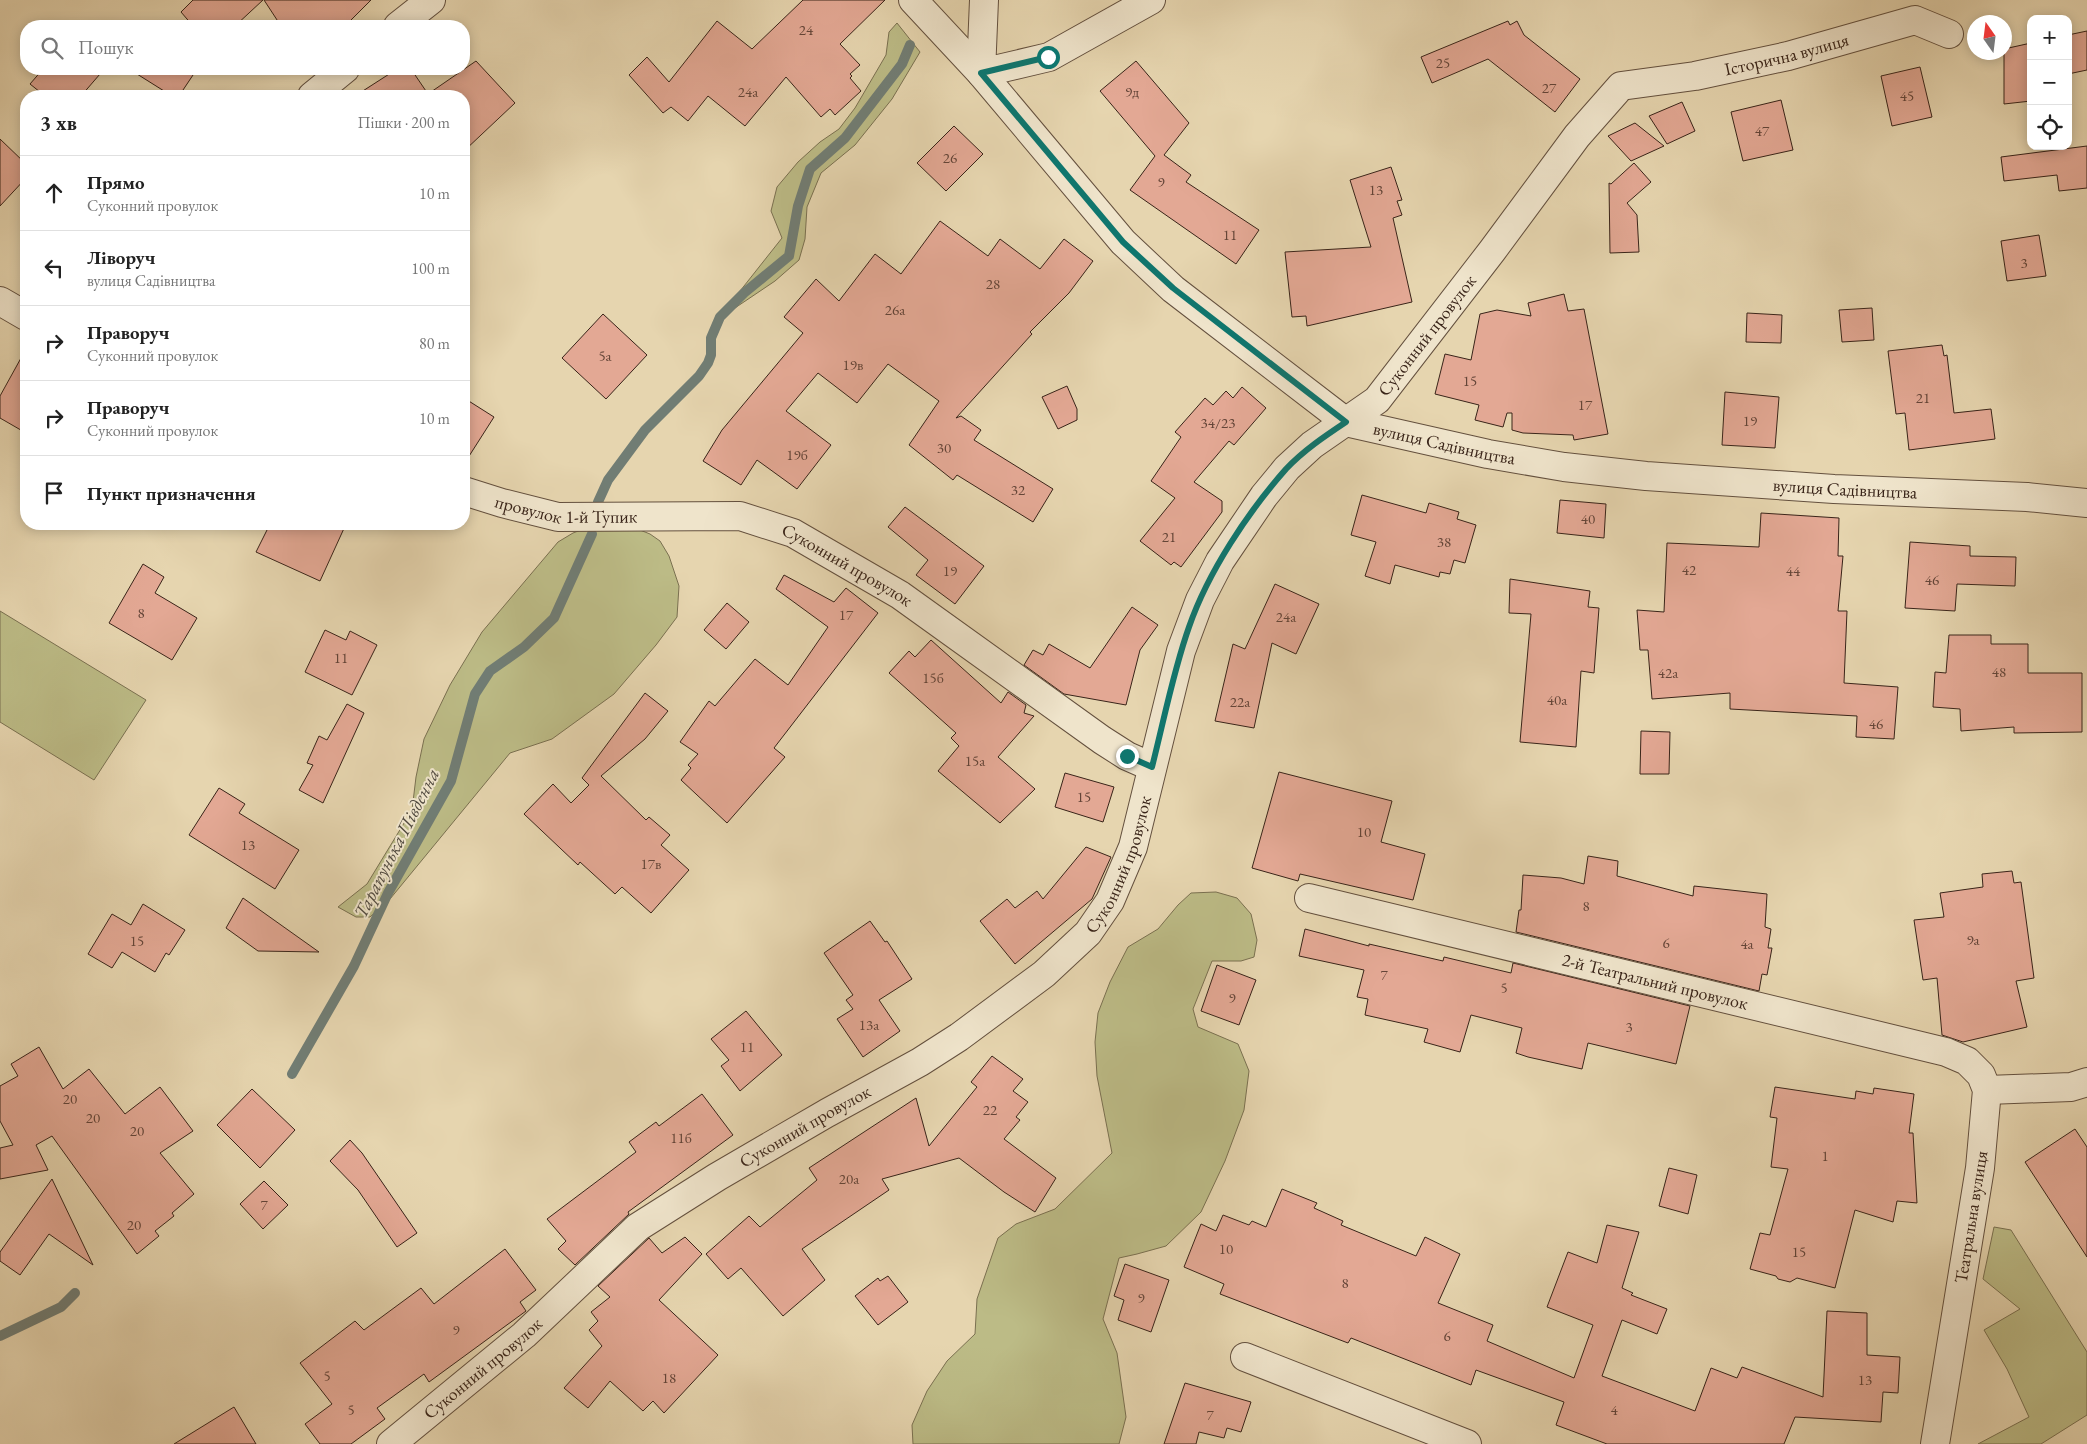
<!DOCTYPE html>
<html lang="uk">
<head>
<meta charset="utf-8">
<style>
	:root { --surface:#fff; --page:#f2f2f2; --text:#222; --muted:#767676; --line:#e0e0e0 }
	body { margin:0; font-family:"EB Garamond",serif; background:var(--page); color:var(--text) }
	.controls { position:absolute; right:15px; top:15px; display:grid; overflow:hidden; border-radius:10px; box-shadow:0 2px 12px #0003 }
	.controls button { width:45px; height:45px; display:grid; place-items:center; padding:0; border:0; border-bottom:1px solid var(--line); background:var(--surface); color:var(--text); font:25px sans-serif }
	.compass { position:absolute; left:1967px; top:15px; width:45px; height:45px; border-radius:50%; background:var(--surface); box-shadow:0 2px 12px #0003; rotate:346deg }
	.stop { position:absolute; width:15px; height:15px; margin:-11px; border:4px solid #0f766e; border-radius:50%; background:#fff }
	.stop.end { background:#0f766e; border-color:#fff; box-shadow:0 1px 5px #0008 }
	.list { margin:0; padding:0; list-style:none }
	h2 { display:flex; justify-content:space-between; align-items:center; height:65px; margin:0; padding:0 20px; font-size:21px }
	h2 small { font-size:16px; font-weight:400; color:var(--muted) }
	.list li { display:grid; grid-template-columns:32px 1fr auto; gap:15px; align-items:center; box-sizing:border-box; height:75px; padding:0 20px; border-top:1px solid var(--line) }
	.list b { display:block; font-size:19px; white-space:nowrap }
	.list p { margin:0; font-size:16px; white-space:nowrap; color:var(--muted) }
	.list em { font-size:16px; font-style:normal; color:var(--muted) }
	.icon { flex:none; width:28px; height:28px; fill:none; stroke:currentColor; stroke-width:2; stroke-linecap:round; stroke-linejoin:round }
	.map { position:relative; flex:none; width:2087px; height:1444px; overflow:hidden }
	.search { position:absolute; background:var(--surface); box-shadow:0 2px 12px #0003; left:20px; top:20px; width:450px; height:55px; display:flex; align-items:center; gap:12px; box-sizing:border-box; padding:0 18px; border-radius:20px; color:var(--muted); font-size:19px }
	.panel { position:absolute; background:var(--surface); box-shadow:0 2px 12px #0003; left:20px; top:90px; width:450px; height:440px; border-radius:20px }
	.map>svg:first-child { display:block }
	.green { fill:#bcbb86; stroke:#7a7050 }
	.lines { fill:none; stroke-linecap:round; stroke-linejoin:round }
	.stream { stroke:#717d74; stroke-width:10 }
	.building { fill:#e3a894; stroke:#392419 }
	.minor-casing { stroke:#64503e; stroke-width:30 }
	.minor { stroke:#efe4cb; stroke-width:28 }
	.route { stroke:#0f766e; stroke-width:6 }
	.labels { text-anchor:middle; stroke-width:4; stroke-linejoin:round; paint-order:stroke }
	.number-label { font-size:15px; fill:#644538 }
	.street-label { font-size:18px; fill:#392419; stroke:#efe4cb }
	.water-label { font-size:19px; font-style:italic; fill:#50493f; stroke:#efe4cb }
</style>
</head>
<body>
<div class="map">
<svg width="2087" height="1444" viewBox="0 0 2087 1444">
	<rect width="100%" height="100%" fill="#e6d5af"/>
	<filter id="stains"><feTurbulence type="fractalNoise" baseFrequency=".004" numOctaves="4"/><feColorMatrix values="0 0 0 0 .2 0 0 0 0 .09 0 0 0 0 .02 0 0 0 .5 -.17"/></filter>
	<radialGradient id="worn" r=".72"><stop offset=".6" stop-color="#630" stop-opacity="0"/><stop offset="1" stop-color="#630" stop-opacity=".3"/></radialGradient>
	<g class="green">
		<polygon points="897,23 920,52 892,99 855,145 821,173 807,207 805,239 799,260 775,281 726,314 725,310 782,238 771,211 777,187 798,162 820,142 839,129 855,108 886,55 889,32"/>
		<polygon points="586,528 635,528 650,534 660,541 669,556 679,586 677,617 656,645 614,694 552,739 510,753 390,899 370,917 356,917 338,907 367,884 412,810 416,777 424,739 450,685 482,632 558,542 573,533"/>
		<polygon points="0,611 146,700 94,780 0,722"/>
		<polygon points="1216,892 1237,898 1251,914 1257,940 1254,957 1241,961 1212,961 1193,1009 1198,1027 1238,1044 1249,1071 1244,1110 1225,1161 1201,1212 1166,1246 1137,1254 1119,1258 1103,1319 1117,1353 1126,1417 1119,1444 913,1444 912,1425 927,1391 947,1361 975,1334 977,1299 998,1238 1016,1224 1055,1209 1112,1153 1097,1076 1095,1042 1098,1013 1110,982 1128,947 1158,929 1178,905 1191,893"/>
		<polygon points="1994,1227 2011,1230 2087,1352 2087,1415 2041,1444 1978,1444 2029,1417 2007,1369 1984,1330 2020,1309 1983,1279"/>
	</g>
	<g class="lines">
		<g class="stream">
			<polyline points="598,502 608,480 645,430 699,376 708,363 711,355 711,338 720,317 744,293 789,256 798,206 810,169 845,138 902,64 910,45"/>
			<polyline points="292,1074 354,966 388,893 451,781 475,694 490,671 524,647 554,618 592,534"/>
			<polyline points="0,1336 61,1307 75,1293"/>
		</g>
	</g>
	<g class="building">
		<polygon points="193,0 263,0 235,26 193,26 181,12"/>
		<polygon points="264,0 371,0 345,26 281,26"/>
		<polygon points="803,0 885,0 840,44 860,65 850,74 852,76 850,78 861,91 835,115 830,109 821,117 786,77 745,126 708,96 688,121 671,107 663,113 629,75 647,57 669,82 717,21 752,49"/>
		<polygon points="1508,21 1510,25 1517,21 1524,35 1580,79 1555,112 1488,59 1432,83 1421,57"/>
		<polygon points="2087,31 2087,70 2068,74 2068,35"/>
		<polygon points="2031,43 2031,101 2004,104 2004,49"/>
		<polygon points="476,61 515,103 464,151 464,96 355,96 397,69 411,69 428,94"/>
		<polygon points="1136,61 1189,123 1164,155 1191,175 1186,182 1259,230 1236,264 1130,190 1155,156 1100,91"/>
		<polygon points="1920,67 1932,117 1892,126 1881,76"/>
		<polygon points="43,69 93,69 100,74 81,96 45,96 30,84"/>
		<polygon points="129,69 197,69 179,96 172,96"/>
		<polygon points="1781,100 1793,150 1743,161 1731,112"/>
		<polygon points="1682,102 1695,131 1667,144 1649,116"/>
		<polygon points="1635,123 1664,146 1631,161 1608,136"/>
		<polygon points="954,126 983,154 946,191 917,163"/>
		<polygon points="0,139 26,164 26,178 0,206"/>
		<polygon points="2087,146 2087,188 2059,191 2057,175 2004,181 2001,157"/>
		<polygon points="1634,163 1651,182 1627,203 1637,215 1639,252 1610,253 1609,183 1611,184"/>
		<polygon points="1391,167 1402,200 1397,201 1402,215 1393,218 1412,302 1307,326 1306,316 1292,317 1285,252 1371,247 1350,180"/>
		<polygon points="940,221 988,256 1000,239 1040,269 1064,239 1093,261 1069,293 1030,332 1032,334 956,418 961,416 981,430 974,440 1053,489 1033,522 957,475 953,480 909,445 939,401 888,364 857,403 818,373 786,411 831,445 797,489 757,460 741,485 703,461 722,430 803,333 784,317 816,279 839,301 875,254 901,274"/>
		<polygon points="2039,235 2046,276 2007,281 2001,241"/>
		<polygon points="1564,294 1568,311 1584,309 1608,434 1574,440 1573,435 1523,433 1512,430 1512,413 1507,413 1503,427 1475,420 1479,405 1435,394 1445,354 1471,360 1480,314 1497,310 1531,316 1528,303"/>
		<polygon points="1872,308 1874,340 1842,342 1839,310"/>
		<polygon points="1747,313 1782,315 1781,343 1746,342"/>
		<polygon points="603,314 647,355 606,399 562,358"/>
		<polygon points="1942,345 1944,356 1947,355 1954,413 1991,409 1995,439 1909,450 1905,413 1896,414 1888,351"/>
		<polygon points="26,349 26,433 0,418 0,396"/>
		<polygon points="1067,386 1077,409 1077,420 1058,429 1042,397"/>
		<polygon points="1242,387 1266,408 1234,445 1229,441 1194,482 1222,501 1222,512 1181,567 1174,562 1171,565 1140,541 1175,498 1151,481 1181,437 1175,432 1205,398 1213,405 1226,391 1233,398"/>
		<polygon points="1725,392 1779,397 1775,448 1722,445"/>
		<polygon points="464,398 494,417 464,464"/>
		<polygon points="1362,495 1426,513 1429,503 1459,512 1457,519 1476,525 1465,563 1454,560 1450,574 1440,572 1439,577 1395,565 1390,584 1365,576 1376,542 1351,535"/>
		<polygon points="1560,500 1606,504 1604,538 1557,533"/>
		<polygon points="905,507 984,566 955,604 916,575 928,560 888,527"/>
		<polygon points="1761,513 1839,518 1838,556 1843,556 1838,611 1847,611 1844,683 1898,687 1894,739 1856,737 1857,716 1730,709 1730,693 1652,699 1648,650 1640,650 1637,610 1664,612 1667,543 1759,547"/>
		<polygon points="270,524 346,524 320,581 256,552"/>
		<polygon points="1910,542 1970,546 1970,556 2016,557 2015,586 1957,584 1955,611 1905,608"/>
		<polygon points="143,564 164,577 155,593 197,618 172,660 109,623"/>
		<polygon points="784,575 834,602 846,588 878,613 774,748 785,757 727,823 681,780 691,768 688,765 698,754 680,742 709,701 715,706 755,659 788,685 828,627 776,589"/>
		<polygon points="1510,579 1590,591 1588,607 1599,608 1594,673 1581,671 1576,747 1520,742 1531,614 1509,613"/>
		<polygon points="1275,584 1319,604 1296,654 1272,643 1254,728 1215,721 1233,644 1245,649"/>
		<polygon points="727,603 749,622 726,649 704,630"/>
		<polygon points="1132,607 1158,625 1140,650 1126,705 1064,694 1024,665 1033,650 1043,655 1049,644 1090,668"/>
		<polygon points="325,630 346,640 350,631 377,645 352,695 305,672"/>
		<polygon points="1949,635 1991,635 1991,644 2028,644 2028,673 2082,673 2082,732 2014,733 2014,727 1961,731 1960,709 1933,707 1935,672 1946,673"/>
		<polygon points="931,640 1001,703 1008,692 1026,705 1024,713 1034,716 998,757 1035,789 1000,823 938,771 959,746 951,738 956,733 889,673 909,651 915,657"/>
		<polygon points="645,693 668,711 645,739 601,776 646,820 649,817 670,835 661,845 689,870 651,913 622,887 615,894 580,862 578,865 524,814 553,784 571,803 589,785 582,778"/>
		<polygon points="347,704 364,713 323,803 299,790 313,765 307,763 319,736 327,740"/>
		<polygon points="1641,731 1670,732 1669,774 1640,774"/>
		<polygon points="1279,772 1392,801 1381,842 1425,854 1413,900 1300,874 1298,881 1252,868"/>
		<polygon points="1065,773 1114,787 1103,822 1055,807"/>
		<polygon points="219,788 245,804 239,813 299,850 275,889 189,835"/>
		<polygon points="1086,847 1111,857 1092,899 1015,964 980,921 1007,899 1015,908 1037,891 1043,899"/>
		<polygon points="1588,856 1618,861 1617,876 1693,896 1694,886 1767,894 1765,927 1771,929 1768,948 1772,948 1767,975 1762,974 1759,991 1516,932 1519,910 1521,910 1523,875 1561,878 1584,884"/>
		<polygon points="2012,871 2014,883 2021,882 2034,978 2016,981 2027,1027 1963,1042 1942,1035 1937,978 1923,980 1914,920 1944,917 1940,893 1983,887 1982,874"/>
		<polygon points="243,898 319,952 258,951 226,928"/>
		<polygon points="143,904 185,930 169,955 166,953 155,972 122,952 112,968 88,954 112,914 131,925"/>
		<polygon points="870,921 885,942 887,941 912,979 879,1000 900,1031 863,1057 837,1019 853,1009 846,1000 853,995 824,953"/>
		<polygon points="1305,929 1369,946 1369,944 1443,961 1444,957 1511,973 1513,963 1690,1006 1676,1064 1588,1043 1582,1069 1528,1057 1516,1053 1522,1028 1471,1015 1460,1052 1424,1042 1428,1029 1365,1015 1368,999 1357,997 1364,970 1299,956"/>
		<polygon points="1217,965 1256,980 1239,1025 1201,1011"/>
		<polygon points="746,1011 782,1055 740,1091 721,1066 729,1060 711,1039"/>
		<polygon points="39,1047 63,1089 89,1069 125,1114 160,1087 193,1131 160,1153 194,1194 172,1213 174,1216 155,1231 159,1236 137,1254 52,1136 36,1145 48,1170 0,1179 0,1148 13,1145 0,1121 0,1086 18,1076 11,1064"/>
		<polygon points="992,1056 1023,1079 1013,1091 1028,1102 1016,1117 1020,1120 1004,1139 1056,1178 1035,1212 1004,1192 959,1158 882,1179 889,1190 802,1249 825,1280 783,1316 741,1268 728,1279 706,1254 749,1216 760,1227 817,1180 809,1168 916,1098 929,1146 977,1087 971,1082"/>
		<polygon points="1775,1087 1855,1099 1856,1091 1873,1094 1874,1088 1914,1094 1909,1133 1913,1133 1917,1203 1897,1201 1893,1222 1855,1210 1835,1288 1797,1278 1790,1282 1778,1279 1776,1276 1750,1269 1760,1233 1770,1235 1788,1169 1771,1167 1777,1118 1770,1117"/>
		<polygon points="252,1089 295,1130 260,1168 217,1125"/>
		<polygon points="702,1094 733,1135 628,1212 629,1214 575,1265 558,1249 566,1241 547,1219 636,1152 629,1142 656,1122 659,1126"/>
		<polygon points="2075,1129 2087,1147 2087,1257 2025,1162"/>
		<polygon points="350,1140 362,1153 417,1233 397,1247 358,1190 330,1161"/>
		<polygon points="1669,1168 1697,1175 1688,1214 1659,1206"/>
		<polygon points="52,1179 93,1265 49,1234 20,1275 0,1261 0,1252"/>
		<polygon points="264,1181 288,1205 263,1229 240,1204"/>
		<polygon points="1282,1189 1317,1203 1314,1208 1343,1221 1341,1225 1416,1256 1425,1237 1460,1254 1438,1303 1493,1325 1487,1341 1574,1378 1593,1325 1547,1307 1568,1252 1597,1263 1607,1225 1639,1232 1622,1288 1633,1293 1631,1295 1667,1309 1657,1334 1622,1320 1602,1376 1695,1411 1711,1368 1737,1378 1742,1367 1823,1397 1827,1311 1867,1313 1867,1355 1900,1357 1898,1393 1883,1392 1881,1422 1795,1417 1784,1444 1607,1444 1556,1425 1564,1402 1476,1370 1471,1385 1351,1338 1348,1343 1220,1294 1224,1284 1184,1267 1201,1224 1216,1231 1223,1215 1249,1225 1252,1221 1266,1227"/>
		<polygon points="685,1237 702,1254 659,1300 718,1355 664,1413 653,1401 643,1411 610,1381 588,1408 564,1388 602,1346 589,1330 598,1321 591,1312 610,1297 598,1286 649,1238 662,1253"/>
		<polygon points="505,1249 536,1290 520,1302 526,1311 429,1382 424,1374 377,1408 385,1419 351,1444 320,1444 305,1424 332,1404 300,1363 355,1321 364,1330 421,1288 434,1304"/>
		<polygon points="1125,1264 1169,1280 1151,1332 1118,1320 1124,1300 1114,1296"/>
		<polygon points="888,1276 908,1302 878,1325 855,1296 878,1278 880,1281"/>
		<polygon points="1185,1383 1251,1402 1241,1432 1227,1428 1224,1438 1199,1432 1196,1444 1164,1444"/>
		<polygon points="234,1407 256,1444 174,1444"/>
	</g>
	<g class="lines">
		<defs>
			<g id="minor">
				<path id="s1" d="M913 0 981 73 1123 242 1173 289 1346 422 1488 454 1564 467 1646 476 1834 489 2027 497 2087 503"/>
				<polyline points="984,0 981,73 1049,57 1151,0"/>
				<polyline points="398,26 431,0"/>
				<polyline points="312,96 345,69"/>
				<polyline points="0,301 26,316"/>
				<path id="s2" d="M464 491 502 503 558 517 740 516 793 533 900 595 1102 740 1127 756 1152 767"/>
				<path id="s3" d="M1309 898 1946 1052 1967 1061 1981 1075 1987 1090 1980 1168 1935 1444"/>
				<polyline points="1987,1090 2071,1087 2087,1082"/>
				<polyline points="1245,1357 1467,1444"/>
				<path id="s4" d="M391 1444 524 1335 638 1227 717 1177 827 1113 920 1062 959 1037 1044 974 1088 933 1110 901 1133 847 1181 651 1200 600 1220 561 1264 496 1287 468 1312 445 1377 400 1492 251 1577 136 1621 86 1695 76 1788 56 1915 20 1949 34"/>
			</g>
		</defs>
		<use href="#minor" class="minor-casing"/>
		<use href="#minor" class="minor"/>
	</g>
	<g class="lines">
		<path class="route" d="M1048 57 981 73 1123 242 1173 288 1346 422C1325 436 1304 450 1286 469 1248 512 1208 572 1189 627 1173 672 1164 720 1152 767L1127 756"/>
	</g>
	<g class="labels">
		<g class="number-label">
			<text x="806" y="35">24</text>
			<text x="1443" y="68">25</text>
			<text x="1549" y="93">27</text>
			<text x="748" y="97">24а</text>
			<text x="1132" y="97">9д</text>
			<text x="1907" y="101">45</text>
			<text x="1762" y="136">47</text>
			<text x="950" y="163">26</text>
			<text x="1161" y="187">9</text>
			<text x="1376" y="195">13</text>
			<text x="1230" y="240">11</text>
			<text x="2024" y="268">3</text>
			<text x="993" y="289">28</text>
			<text x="895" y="315">26а</text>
			<text x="605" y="361">5а</text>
			<text x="853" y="370">19в</text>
			<text x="1470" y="386">15</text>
			<text x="1923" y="403">21</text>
			<text x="1585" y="410">17</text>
			<text x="1750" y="426">19</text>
			<text x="1218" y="428">34/23</text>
			<text x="944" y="453">30</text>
			<text x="797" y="460">19б</text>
			<text x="1018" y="495">32</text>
			<text x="1588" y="524">40</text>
			<text x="1169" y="542">21</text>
			<text x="1444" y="547">38</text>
			<text x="1689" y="575">42</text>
			<text x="950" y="576">19</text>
			<text x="1793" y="576">44</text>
			<text x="1932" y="585">46</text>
			<text x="141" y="618">8</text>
			<text x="846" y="620">17</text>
			<text x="1286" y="622">24а</text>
			<text x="341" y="663">11</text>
			<text x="1999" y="677">48</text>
			<text x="1668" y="678">42а</text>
			<text x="933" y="683">15б</text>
			<text x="1557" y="705">40а</text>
			<text x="1240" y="707">22а</text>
			<text x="1876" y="729">46</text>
			<text x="975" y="766">15а</text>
			<text x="1084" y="802">15</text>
			<text x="1364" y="837">10</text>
			<text x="248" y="850">13</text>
			<text x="651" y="869">17в</text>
			<text x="1586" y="911">8</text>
			<text x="1973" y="945">9а</text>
			<text x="137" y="946">15</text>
			<text x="1666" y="948">6</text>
			<text x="1747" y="949">4а</text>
			<text x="1384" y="980">7</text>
			<text x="1504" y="993">5</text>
			<text x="1232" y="1003">9</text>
			<text x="869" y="1030">13а</text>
			<text x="1629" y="1032">3</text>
			<text x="747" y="1052">11</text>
			<text x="70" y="1104">20</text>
			<text x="990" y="1115">22</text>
			<text x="93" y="1123">20</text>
			<text x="137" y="1136">20</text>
			<text x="681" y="1143">11б</text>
			<text x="1825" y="1161">1</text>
			<text x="849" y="1184">20а</text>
			<text x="264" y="1210">7</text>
			<text x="134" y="1230">20</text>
			<text x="1226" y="1254">10</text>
			<text x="1799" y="1257">15</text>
			<text x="1345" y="1288">8</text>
			<text x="1141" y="1303">9</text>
			<text x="456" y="1335">9</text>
			<text x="1447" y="1341">6</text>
			<text x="327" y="1381">5</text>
			<text x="669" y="1383">18</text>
			<text x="1865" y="1385">13</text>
			<text x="351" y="1415">5</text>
			<text x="1614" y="1415">4</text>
			<text x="1210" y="1420">7</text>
		</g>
		<g class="street-label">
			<text dy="6" stroke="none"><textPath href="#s4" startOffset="2060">Історична вулиця</textPath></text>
			<text dy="6" stroke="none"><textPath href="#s4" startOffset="1575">Суконний провулок</textPath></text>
			<text dy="6" stroke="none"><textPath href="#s1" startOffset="708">вулиця Садівництва</textPath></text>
			<text dy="6" stroke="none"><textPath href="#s1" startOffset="1112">вулиця Садівництва</textPath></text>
			<text dy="6" stroke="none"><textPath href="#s2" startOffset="105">провулок 1-й Тупик</textPath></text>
			<text dy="6" stroke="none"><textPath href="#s2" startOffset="398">Суконний провулок</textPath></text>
			<text dy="6" stroke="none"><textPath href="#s4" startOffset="944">Суконний провулок</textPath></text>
			<text dy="6" stroke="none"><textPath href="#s3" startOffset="356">2-й Театральний провулок</textPath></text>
			<text dy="6" stroke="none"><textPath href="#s4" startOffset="524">Суконний провулок</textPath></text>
			<text transform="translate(1971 1217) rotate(-81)" y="6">Театральна вулиця</text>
			<text dy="6" stroke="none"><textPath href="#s4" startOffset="119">Суконний провулок</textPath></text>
		</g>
		<g class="water-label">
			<text transform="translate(396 843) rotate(-63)" y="7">Тарапунька Південна</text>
		</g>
	</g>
	<rect width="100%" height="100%" filter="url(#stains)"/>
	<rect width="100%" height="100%" fill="url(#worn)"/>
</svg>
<div class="controls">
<button>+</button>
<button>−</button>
<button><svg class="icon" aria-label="locate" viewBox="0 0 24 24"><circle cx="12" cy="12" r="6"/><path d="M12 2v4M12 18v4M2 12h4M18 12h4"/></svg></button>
</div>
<svg class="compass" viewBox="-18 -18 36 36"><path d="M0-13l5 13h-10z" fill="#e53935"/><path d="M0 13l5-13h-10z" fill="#767676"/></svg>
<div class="stop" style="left:1048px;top:57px"></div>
<div class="stop end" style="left:1127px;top:756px"></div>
<div class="search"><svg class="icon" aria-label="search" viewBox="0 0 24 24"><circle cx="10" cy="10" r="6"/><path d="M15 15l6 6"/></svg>Пошук</div>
<section class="panel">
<h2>3 хв<small>Пішки · 200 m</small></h2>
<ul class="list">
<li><svg class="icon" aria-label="ahead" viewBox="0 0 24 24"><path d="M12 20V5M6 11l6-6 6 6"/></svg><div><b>Прямо</b><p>Суконний провулок</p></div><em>10 m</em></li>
<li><svg class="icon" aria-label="left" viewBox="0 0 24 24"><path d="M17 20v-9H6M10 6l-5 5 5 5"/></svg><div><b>Ліворуч</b><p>вулиця Садівництва</p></div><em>100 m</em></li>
<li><svg class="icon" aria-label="right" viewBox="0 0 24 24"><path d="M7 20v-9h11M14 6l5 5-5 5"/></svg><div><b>Праворуч</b><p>Суконний провулок</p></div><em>80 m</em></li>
<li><svg class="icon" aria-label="right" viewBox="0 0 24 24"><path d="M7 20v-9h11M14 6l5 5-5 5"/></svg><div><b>Праворуч</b><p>Суконний провулок</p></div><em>10 m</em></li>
<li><svg class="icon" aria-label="arrive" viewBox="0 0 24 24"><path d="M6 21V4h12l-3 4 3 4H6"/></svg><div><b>Пункт призначення</b></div></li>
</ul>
</section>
</div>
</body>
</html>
